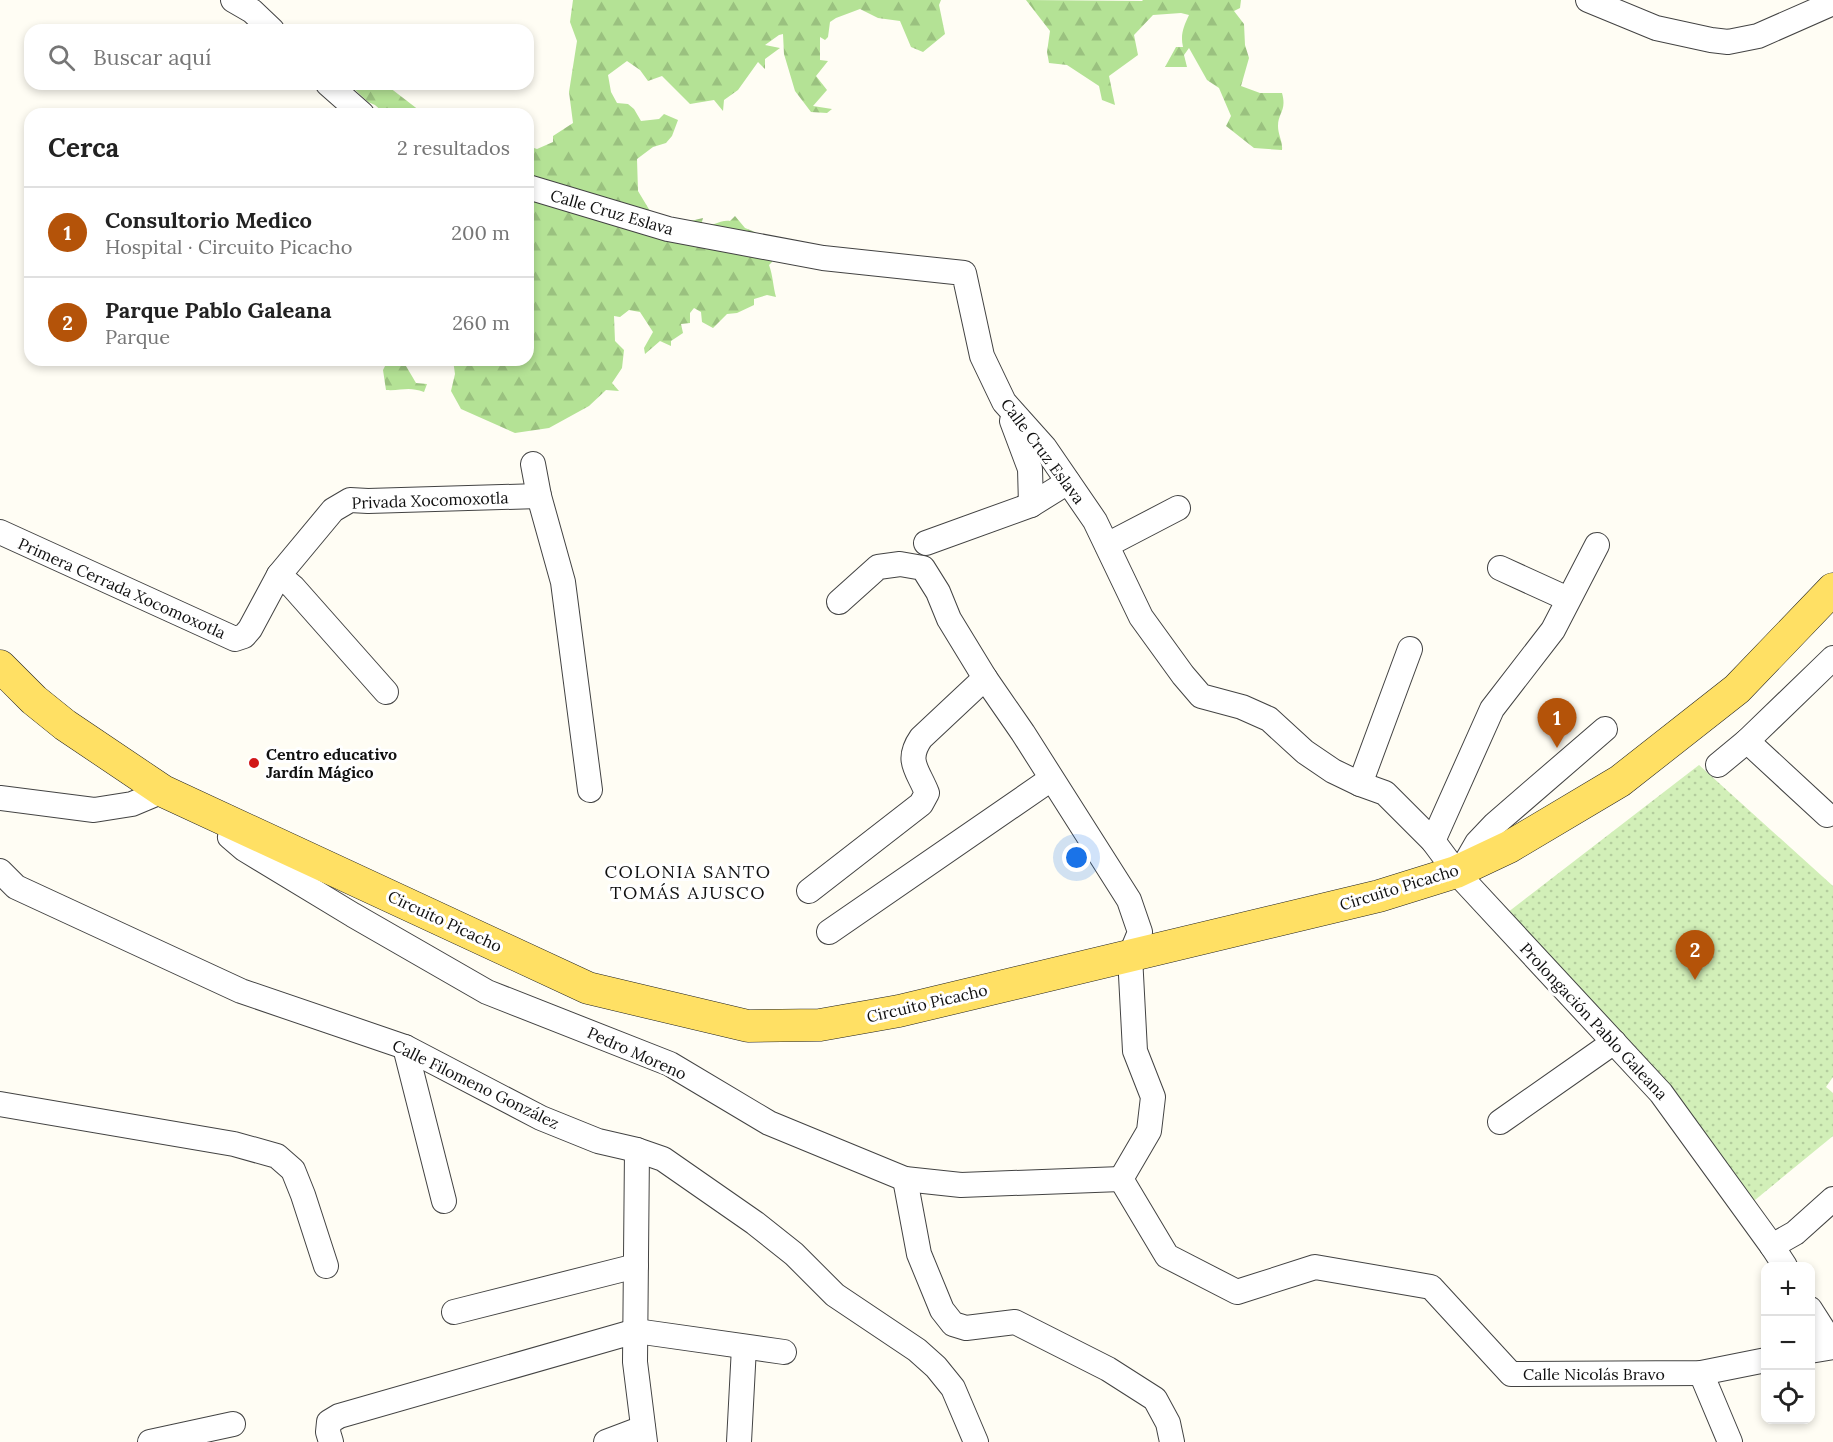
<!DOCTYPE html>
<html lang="es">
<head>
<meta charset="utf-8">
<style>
	:root { --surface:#fff; --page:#f2f2f2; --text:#222; --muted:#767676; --line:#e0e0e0; --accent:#b45309 }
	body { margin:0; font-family:Lora,serif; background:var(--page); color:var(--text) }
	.controls { position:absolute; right:18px; bottom:18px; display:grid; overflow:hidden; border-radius:12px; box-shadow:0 3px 9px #0003 }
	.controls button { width:54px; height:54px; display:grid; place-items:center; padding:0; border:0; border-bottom:2px solid var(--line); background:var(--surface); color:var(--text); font:30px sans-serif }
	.you { position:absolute; left:1077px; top:858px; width:21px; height:21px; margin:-15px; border:4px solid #fff; border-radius:50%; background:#1a73e8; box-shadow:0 0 0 9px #1a73e833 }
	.badge { display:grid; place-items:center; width:39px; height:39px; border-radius:50%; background:var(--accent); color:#fff; font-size:20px; font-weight:700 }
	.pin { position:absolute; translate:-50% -50px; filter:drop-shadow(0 2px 3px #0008) }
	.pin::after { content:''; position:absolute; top:32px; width:21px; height:18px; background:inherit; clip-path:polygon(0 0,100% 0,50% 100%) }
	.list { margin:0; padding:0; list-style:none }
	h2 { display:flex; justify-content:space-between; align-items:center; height:78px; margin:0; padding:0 24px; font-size:26px }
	h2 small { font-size:20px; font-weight:400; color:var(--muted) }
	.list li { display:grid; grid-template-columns:39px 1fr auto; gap:18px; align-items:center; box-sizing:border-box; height:90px; padding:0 24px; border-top:2px solid var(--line) }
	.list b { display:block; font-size:22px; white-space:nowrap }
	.list p { margin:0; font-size:20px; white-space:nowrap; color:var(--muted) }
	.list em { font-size:20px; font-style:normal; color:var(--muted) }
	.icon { flex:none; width:33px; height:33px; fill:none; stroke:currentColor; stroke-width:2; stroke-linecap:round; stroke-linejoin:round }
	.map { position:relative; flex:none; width:1833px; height:1442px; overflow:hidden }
	.search { position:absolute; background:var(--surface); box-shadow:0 3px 9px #0003; left:24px; top:24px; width:510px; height:66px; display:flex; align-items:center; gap:15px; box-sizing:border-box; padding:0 21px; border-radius:18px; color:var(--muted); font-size:22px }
	.panel { position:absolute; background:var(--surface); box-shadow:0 3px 9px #0003; left:24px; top:108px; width:510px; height:258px; border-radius:18px }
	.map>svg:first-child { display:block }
	.grass { fill:url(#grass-dots) }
	.forest { fill:url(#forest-firs) }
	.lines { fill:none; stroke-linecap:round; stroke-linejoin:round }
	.minor-casing { stroke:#434343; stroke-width:26 }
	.major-casing { stroke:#212121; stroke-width:33 }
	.minor { stroke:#fff; stroke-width:24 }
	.major { stroke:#ffe064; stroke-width:32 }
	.poi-dot { fill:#d11718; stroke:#fff; stroke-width:2 }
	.labels { text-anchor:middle; stroke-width:6; stroke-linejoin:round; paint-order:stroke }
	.street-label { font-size:16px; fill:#101010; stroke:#fff }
	.poi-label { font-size:16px; font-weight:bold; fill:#101010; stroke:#fff; text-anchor:start }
	.neighbourhood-label { font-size:18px; letter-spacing:1.5px; fill:#101010; stroke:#fff }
</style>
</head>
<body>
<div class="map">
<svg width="1833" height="1442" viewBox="0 0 1833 1442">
	<defs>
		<pattern id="grass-dots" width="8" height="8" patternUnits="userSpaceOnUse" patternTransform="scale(1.5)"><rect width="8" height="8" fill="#d2efb8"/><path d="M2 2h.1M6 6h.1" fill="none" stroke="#b3cc9d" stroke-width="1.8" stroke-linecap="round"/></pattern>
		<pattern id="forest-firs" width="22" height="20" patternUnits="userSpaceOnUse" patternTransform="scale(1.5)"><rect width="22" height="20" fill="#b4e295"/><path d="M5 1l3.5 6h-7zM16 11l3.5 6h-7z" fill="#9ac17f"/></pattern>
	</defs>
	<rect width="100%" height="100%" fill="#fffdf4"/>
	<polygon class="grass" points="1699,765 1833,886 1833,1077 1826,1087 1833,1093 1833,1136 1744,1209 1499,919"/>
	<g class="forest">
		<path d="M573 0H941L939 5 945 34 923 52 911 47 900 21 878 18 860 9 836 18 830 22 828 37 825 40 820 37V60L828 61 816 76 827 90 813 106 832 109 827 113 811 112 795 91 784 54 783 34 779 35 765 45 780 48 765 59V69L758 62 738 90 724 100 723 111 714 100 690 104 662 76 648 81 640 70 627 61 608 75 611 92 617 103 628 104 634 109 641 121 659 119 664 114 678 120 672 136 666 143 653 147 637 159 638 191 653 216 682 223 703 218 700 229C709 227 722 219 730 221L735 216 745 228 755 232 765 249 772 256V262L769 265C773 276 773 286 776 297L767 295 754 299V305L737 313 727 314 713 328 702 322 701 312 694 308 690 313V323L681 324 683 333 671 341V346L660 341 645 354 644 348 653 332 640 312 629 310 620 317 614 316 615 341 624 350 622 368 612 383 619 391 606 390 589 406 549 428 515 433 461 409 451 391 455 374 453 360H528V146L537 149 553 142V136L573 123 569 92 577 41 570 22Z"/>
		<path d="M1026 0 1142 1 1143 0H1241L1240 8 1234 11 1244 24 1245 45 1249 58 1241 86 1260 93H1282C1287 111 1278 112 1278 126 1278 135 1283 142 1282 150L1254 148 1226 126 1231 116 1219 88 1207 80 1189 48 1184 55 1187 67H1165L1176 47H1183C1180 34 1184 26 1189 15L1181 13 1153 15 1134 35 1138 55 1109 76 1115 105 1102 100 1099 86 1067 65 1049 63 1047 52 1050 31Z"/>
		<polygon points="349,84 385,84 424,114 432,112 449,114 385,114 375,105 368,102"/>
		<path d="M388 360H412L406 366 416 383 427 384 424 392C408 386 402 391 386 390L383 370Z"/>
	</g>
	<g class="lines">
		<defs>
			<g id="minor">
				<polyline points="233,0 252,11 272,30"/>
				<polyline points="1588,0 1656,28 1711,40 1728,42 1758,36 1833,3"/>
				<polyline points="328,84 362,114"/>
				<polyline points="528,187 668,229 823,258 964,273 982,356 1004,402 1045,448 1095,521 1141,617 1183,675 1201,696 1242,707 1269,719 1305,752 1333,771 1360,784 1385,793 1433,841 1456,872 1661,1093 1772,1246 1785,1266"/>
				<polyline points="1012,421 1030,469 1031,505"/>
				<polyline points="533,464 539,496 563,582 590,790"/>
				<polyline points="0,532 235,639 244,636 250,629 279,575 333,510 350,500 368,501 539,496"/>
				<polyline points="926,543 1031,505 1068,482"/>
				<polyline points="1107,545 1178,508"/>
				<polyline points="1500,568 1568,599"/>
				<polyline points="279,575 293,587 386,692"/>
				<polyline points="839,602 878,567 900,564 923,568 938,592 949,619 985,678 1023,733 1129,900 1140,932 1130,956 1135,1051 1153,1097 1149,1131 1121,1179"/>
				<polyline points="1747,741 1827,815"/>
				<polyline points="1718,765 1747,741 1833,658"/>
				<polyline points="1360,784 1410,649"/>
				<polyline points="0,798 94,810 132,804 163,791"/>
				<polyline points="234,823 230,837 244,849 353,915 487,992 670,1064 769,1123 905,1179 961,1185 1121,1179"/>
				<polyline points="1433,841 1492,709 1553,630 1597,545"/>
				<polyline points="1462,869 1477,843 1495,824 1605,729"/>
				<polyline points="0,871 16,887 241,991 405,1047 541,1118 598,1141 637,1150 663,1159 755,1223 794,1254 835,1295 917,1350 936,1367 953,1388 976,1442"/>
				<path d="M809 891 921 804 927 793C918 770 905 761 921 738L985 678"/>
				<polyline points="829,932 1051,779"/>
				<polyline points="405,1047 444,1201"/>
				<polyline points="0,1104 234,1144 277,1156 293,1170 303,1195 326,1266"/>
				<polyline points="1500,1122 1614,1042"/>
				<polyline points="637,1150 635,1362 645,1442"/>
				<polyline points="905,1179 919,1254 942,1310 953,1324 966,1328 1015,1322 1108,1369 1155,1399 1168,1423 1172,1442"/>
				<polyline points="1121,1179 1167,1256 1237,1292 1315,1267 1431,1287 1511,1374 1701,1373 1766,1360"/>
				<polyline points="1772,1246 1795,1233 1833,1199"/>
				<polyline points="1810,1309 1833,1345"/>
				<polyline points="454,1312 636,1266"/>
				<polyline points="1810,1351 1833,1347"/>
				<polyline points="1701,1373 1730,1442"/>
				<polyline points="150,1442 233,1424"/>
				<polyline points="331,1442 328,1432 329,1422 339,1416 636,1331 784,1352"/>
				<polyline points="606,1442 643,1428"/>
				<polyline points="739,1442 744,1347"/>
			</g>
			<polyline id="major" points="0,666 34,700 65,725 163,791 588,988 748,1026 820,1025 899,1011 1379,896 1456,872 1509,847 1620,781 1737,689 1833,589"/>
		</defs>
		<use href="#minor" class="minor-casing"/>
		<use href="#major" class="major-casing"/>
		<use href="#minor" class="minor"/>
		<use href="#major" class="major"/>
	</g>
	<circle class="poi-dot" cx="254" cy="763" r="6"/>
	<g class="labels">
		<g class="street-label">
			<text transform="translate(612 212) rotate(16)" y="6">Calle Cruz Eslava</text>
			<text transform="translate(1043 451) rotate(53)" y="6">Calle Cruz Eslava</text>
			<text transform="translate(430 500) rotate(-2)" y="6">Privada Xocomoxotla</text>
			<text transform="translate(122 588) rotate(24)" y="6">Primera Cerrada Xocomoxotla</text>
			<text transform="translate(1399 887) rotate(-17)" y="6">Circuito Picacho</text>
			<text transform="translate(445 921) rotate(25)" y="6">Circuito Picacho</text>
			<text transform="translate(927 1003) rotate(-13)" y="6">Circuito Picacho</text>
			<text transform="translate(1594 1021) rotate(47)" y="6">Prolongación Pablo Galeana</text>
			<text transform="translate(637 1053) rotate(24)" y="6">Pedro Moreno</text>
			<text transform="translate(476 1084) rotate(26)" y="6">Calle Filomeno González</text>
			<text x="1594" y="1380">Calle Nicolás Bravo</text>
		</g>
		<g class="poi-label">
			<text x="266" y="760">Centro educativo<tspan x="266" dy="18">Jardín Mágico</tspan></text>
		</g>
		<g class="neighbourhood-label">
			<text x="688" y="878">COLONIA SANTO<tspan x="688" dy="21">TOMÁS AJUSCO</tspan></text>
		</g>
	</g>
</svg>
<div class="controls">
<button>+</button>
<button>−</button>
<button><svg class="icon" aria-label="locate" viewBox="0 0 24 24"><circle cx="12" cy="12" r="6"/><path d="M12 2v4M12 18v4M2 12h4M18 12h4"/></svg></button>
</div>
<div class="you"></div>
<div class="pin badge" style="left:1557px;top:748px">1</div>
<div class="pin badge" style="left:1695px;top:980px">2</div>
<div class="search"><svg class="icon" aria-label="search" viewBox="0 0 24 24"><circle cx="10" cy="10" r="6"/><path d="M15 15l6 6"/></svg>Buscar aquí</div>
<section class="panel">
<h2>Cerca<small>2 resultados</small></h2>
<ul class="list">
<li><span class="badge">1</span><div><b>Consultorio Medico</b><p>Hospital · Circuito Picacho</p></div><em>200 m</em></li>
<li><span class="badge">2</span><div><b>Parque Pablo Galeana</b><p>Parque</p></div><em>260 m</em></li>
</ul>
</section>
</div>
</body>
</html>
